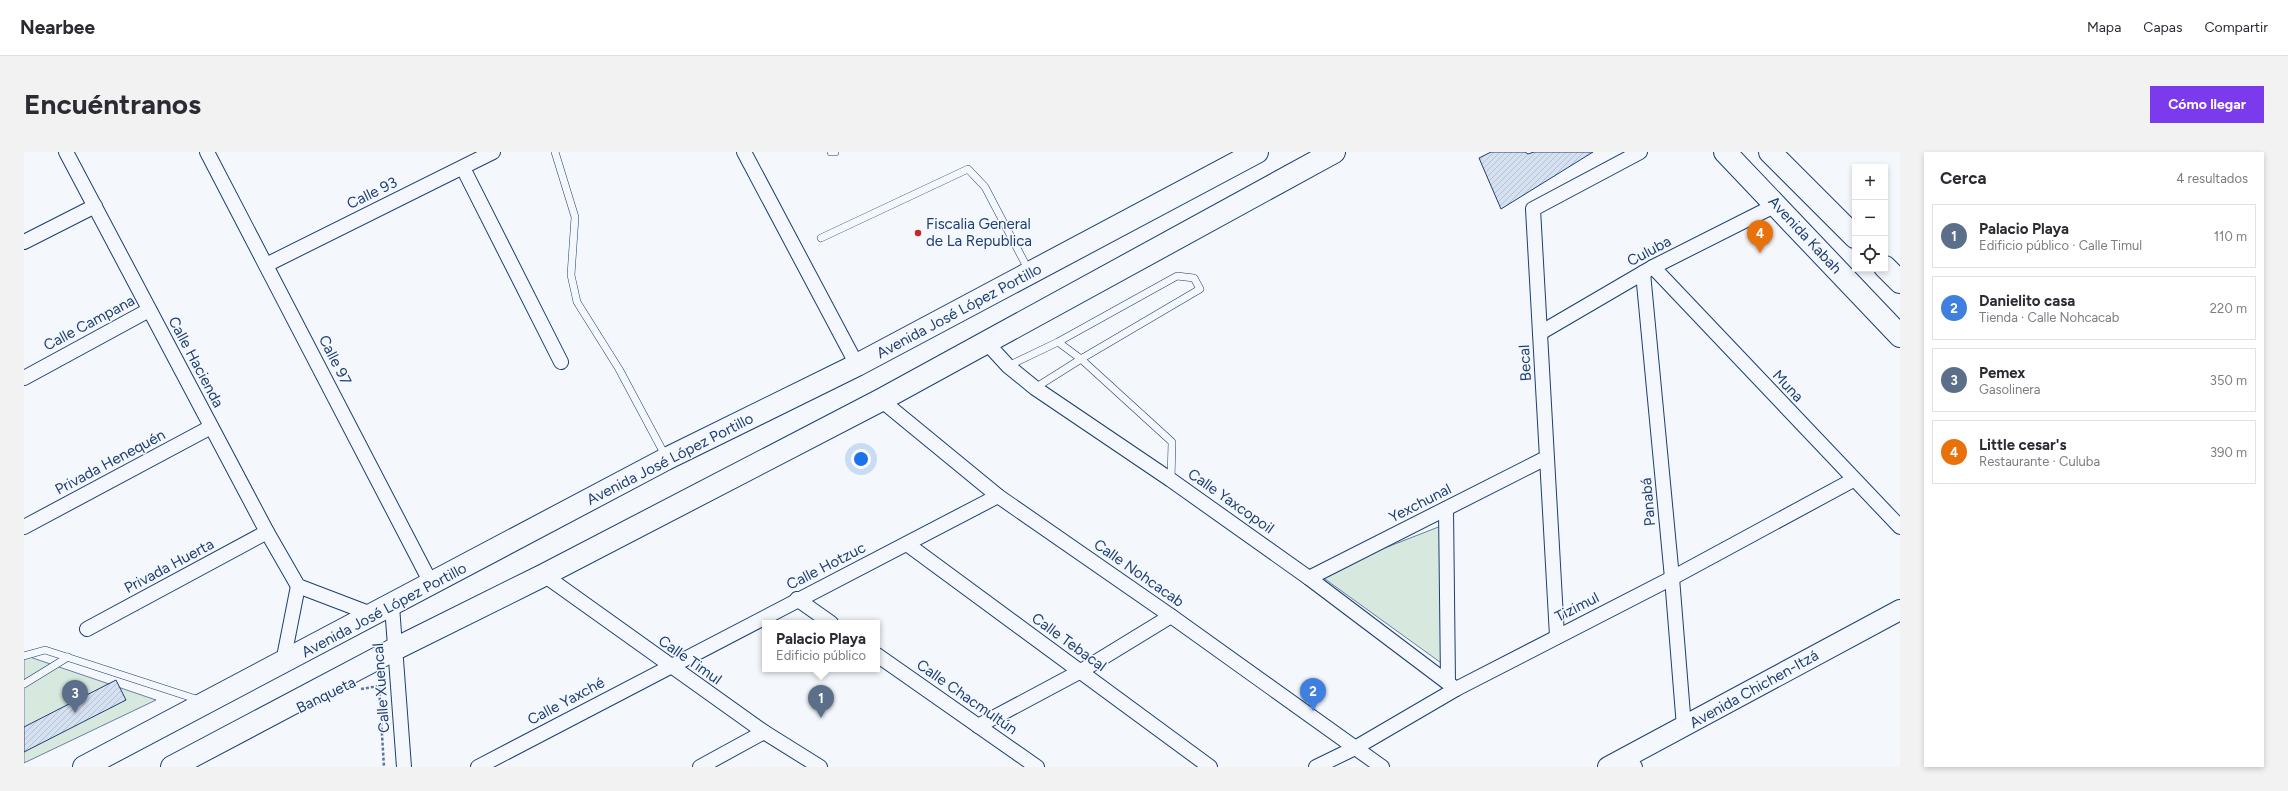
<!DOCTYPE html>
<html lang="es">
<head>
<meta charset="utf-8">
<style>
	:root { --surface:#fff; --page:#f2f2f3; --text:#2b2b33; --muted:#7c7c81; --line:#e1e1e2; --accent:#7c3aed }
	body { margin:0; font-family:Figtree,sans-serif; background:var(--page); color:var(--text) }
	.controls { position:absolute; right:12px; top:12px; display:grid; overflow:hidden; border-radius:0px; box-shadow:0 2px 6px #0003 }
	.controls button { width:36px; height:36px; display:grid; place-items:center; padding:0; border:0; border-bottom:1px solid var(--line); background:var(--surface); color:var(--text); font:20px sans-serif }
	.you { position:absolute; left:837px; top:307px; width:14px; height:14px; margin:-10px; border:3px solid #fff; border-radius:50%; background:#1a73e8; box-shadow:0 0 0 6px #1a73e833 }
	.badge { display:grid; place-items:center; width:26px; height:26px; border-radius:50%; background:var(--accent); color:#fff; font-size:13px; font-weight:700 }
	.pin { position:absolute; translate:-50% -33px; filter:drop-shadow(0 1px 2px #0008) }
	.pin::after { content:''; position:absolute; top:21px; width:14px; height:12px; background:inherit; clip-path:polygon(0 0,100% 0,50% 100%) }
	.popup { position:absolute; left:738px; top:468px; width:118px; height:52px; box-sizing:border-box; display:grid; place-content:center; border-radius:0px; background:var(--surface); filter:drop-shadow(0 1px 3px #0005); font-size:13px; white-space:nowrap; color:var(--muted) }
	.popup b { font-size:15px; color:var(--text) }
	.popup::after { content:''; position:absolute; left:50%; top:100%; margin-left:-8px; border:8px solid transparent; border-top-color:var(--surface) }
	.list { margin:0; padding:0; list-style:none }
	h2 { display:flex; justify-content:space-between; align-items:center; height:52px; margin:0; padding:0 16px; font-size:17px }
	h2 small { font-size:13px; font-weight:400; color:var(--muted) }
	.list li { display:grid; grid-template-columns:26px 1fr auto; gap:12px; align-items:center; box-sizing:border-box; height:64px; margin:0 8px 8px; padding:0 8px; border:1px solid var(--line); border-radius:0px }
	.list b { display:block; font-size:15px; white-space:nowrap }
	.list p { margin:0; font-size:13px; white-space:nowrap; color:var(--muted) }
	.list em { font-size:13px; font-style:normal; color:var(--muted) }
	.icon { flex:none; width:22px; height:22px; fill:none; stroke:currentColor; stroke-width:2; stroke-linecap:round; stroke-linejoin:round }
	.map { position:relative; flex:none; width:1876px; height:615px; overflow:hidden; border-radius:0px }
	header { display:flex; align-items:center; gap:24px; box-sizing:border-box; height:56px; padding:0 20px; background:var(--surface); border-bottom:1px solid var(--line) }
	header strong { font-size:19px }
	nav { display:flex; gap:22px; margin-inline-start:auto; font-size:14px }
	.intro { display:flex; align-items:center; justify-content:space-between; box-sizing:border-box; height:96px; padding:0 24px }
	h1 { margin:0; font-size:28px }
	.button { padding:10px 18px; border-radius:0px; background:var(--accent); color:#fff; font-size:14px; font-weight:700 }
	main { display:flex; gap:24px; padding:0 24px }
	aside { flex:1; background:var(--surface); border-radius:0px; box-shadow:0 2px 6px #0003 }
	.map>svg:first-child { display:block }
	.green { fill:#d7e8df; stroke:#687fa3 }
	.building { fill:url(#building-hatch); stroke:#1d3f73 }
	.lines { fill:none; stroke-linecap:round; stroke-linejoin:round }
	.service-casing { stroke:#1d3f73; stroke-width:8 }
	.minor-casing { stroke:#1d3f73; stroke-width:16 }
	.secondary-casing { stroke:#1d3f73; stroke-width:22 }
	.primary-casing { stroke:#1d3f73; stroke-width:24 }
	.path { stroke:#5e769c; stroke-width:2.5; stroke-dasharray:3 2; stroke-linecap:butt }
	.service { stroke:#f4f7fb; stroke-width:7 }
	.minor { stroke:#f4f7fb; stroke-width:14 }
	.secondary { stroke:#f4f7fb; stroke-width:20 }
	.primary { stroke:#f4f7fb; stroke-width:22 }
	.poi-dot { fill:#c62828; stroke:#f4f7fb; stroke-width:1.5 }
	.labels { text-anchor:middle; stroke-width:3; stroke-linejoin:round; paint-order:stroke }
	.street-label { font-size:15px; fill:#1d3f73; stroke:#f4f7fb }
	.poi-label { font-size:15px; fill:#1d3f73; stroke:#f4f7fb; text-anchor:start }
</style>
</head>
<body>
<header>
<strong>Nearbee</strong>
<nav><a>Mapa</a><a>Capas</a><a>Compartir</a></nav>
</header>
<div class="intro"><h1>Encuéntranos</h1><a class="button">Cómo llegar</a></div>
<main>
<div class="map">
<svg width="1876" height="615" viewBox="0 0 1876 615">
	<defs>
		<pattern id="building-hatch" width="6" height="6" patternUnits="userSpaceOnUse"><rect width="6" height="6" fill="#d5e0f0"/><path d="M-1 1l2-2M0 6l6-6M5 7l2-2" fill="none" stroke="#b6c1d1"/></pattern>
	</defs>
	<rect width="100%" height="100%" fill="#f4f7fb"/>
	<g class="green">
		<polygon points="1417,374 1420,513 1294,422"/>
		<polygon points="0,503 132,548 0,611"/>
	</g>
	<g class="building">
		<polygon points="1467,0 1501,0 1504,2 1510,0 1569,0 1477,57 1455,6"/>
		<polygon points="92,528 102,548 0,600 0,575"/>
	</g>
	<g class="lines">
		<defs>
			<g id="service">
				<polyline points="531,0 551,65 547,123 553,150 595,217 642,305"/>
				<polyline points="807,0 811,0"/>
				<polyline points="797,86 944,17 961,35 1005,119"/>
				<polyline points="984,214 1034,190 1153,124 1170,126 1176,137 1057,207 1034,190"/>
				<polyline points="1011,236 1057,207 1148,290 1147,328"/>
				<polyline points="0,504 21,498 175,548"/>
				<polyline points="0,532 44,505"/>
			</g>
			<g id="minor">
				<polyline points="42,0 243,380 274,434 350,463"/>
				<polyline points="183,0 408,433"/>
				<polyline points="720,0 833,213"/>
				<polyline points="439,16 537,210"/>
				<polyline points="0,90 71,54"/>
				<polyline points="242,113 469,0"/>
				<polyline points="1629,115 1876,375"/>
				<polyline points="1619,121 1648,426 1660,575"/>
				<polyline points="1516,181 1629,115 1752,53"/>
				<polyline points="962,190 984,214 1011,236 1147,328 1285,426 1432,537"/>
				<polyline points="0,226 125,158"/>
				<polyline points="857,248 974,344 1147,464 1358,615"/>
				<polyline points="1422,357 1424,530"/>
				<polyline points="0,375 187,275"/>
				<polyline points="883,392 1186,615"/>
				<polyline points="520,423 740,580 796,615"/>
				<polyline points="1285,426 1522,306"/>
				<polyline points="773,447 807,471"/>
				<polyline points="368,454 380,615"/>
				<polyline points="63,477 243,380"/>
				<polyline points="1533,484 1509,57 1616,0"/>
				<polyline points="853,503 1013,615"/>
				<polyline points="259,510 274,434"/>
				<polyline points="954,574 1057,519 1147,464"/>
				<polyline points="1605,605 1611,615"/>
				<polyline points="454,615 974,344"/>
				<polyline points="676,615 740,580"/>
				<polyline points="1292,615 1331,596 1432,537 1648,426 1829,328"/>
			</g>
			<polyline id="secondary" points="1584,615 1876,458"/>
			<g id="primary">
				<polyline points="1701,0 1876,184"/>
				<polyline points="1746,0 1831,85"/>
				<polyline points="1861,115 1876,130"/>
				<polyline points="60,615 642,307 833,213 1233,0"/>
				<polyline points="148,615 371,497 520,423 857,248 1310,0"/>
			</g>
		</defs>
		<use href="#service" class="service-casing"/>
		<use href="#minor" class="minor-casing"/>
		<use href="#secondary" class="secondary-casing"/>
		<use href="#primary" class="primary-casing"/>
		<polyline class="path" points="337,537 355,534 360,615"/>
		<use href="#service" class="service"/>
		<use href="#minor" class="minor"/>
		<use href="#secondary" class="secondary"/>
		<use href="#primary" class="primary"/>
	</g>
	<circle class="poi-dot" cx="894" cy="81" r="4"/>
	<g class="labels">
		<g class="street-label">
			<text transform="translate(348 41) rotate(-26)" y="5">Calle 93</text>
			<text transform="translate(1781 83) rotate(47)" y="5">Avenida Kabah</text>
			<text transform="translate(1625 99) rotate(-28)" y="5">Culuba</text>
			<text transform="translate(935 159) rotate(-28)" y="5">Avenida José López Portillo</text>
			<text transform="translate(65 171) rotate(-28)" y="5">Calle Campana</text>
			<text transform="translate(311 208) rotate(63)" y="5">Calle 97</text>
			<text transform="translate(172 210) rotate(62)" y="5">Calle Hacienda</text>
			<text transform="translate(1501 211) rotate(-93)" y="5">Becal</text>
			<text transform="translate(1764 234) rotate(47)" y="5">Muna</text>
			<text transform="translate(646 307) rotate(-27)" y="5">Avenida José López Portillo</text>
			<text transform="translate(86 310) rotate(-28)" y="5">Privada Henequén</text>
			<text transform="translate(1207 349) rotate(35)" y="5">Calle Yaxcopoil</text>
			<text transform="translate(1624 350) rotate(-95)" y="5">Panabá</text>
			<text transform="translate(1396 351) rotate(-27)" y="5">Yexchunal</text>
			<text transform="translate(145 414) rotate(-28)" y="5">Privada Huerta</text>
			<text transform="translate(802 414) rotate(-27)" y="5">Calle Hotzuc</text>
			<text transform="translate(1115 421) rotate(35)" y="5">Calle Nohcacab</text>
			<text transform="translate(1553 455) rotate(-27)" y="5">Tizimul</text>
			<text transform="translate(360 458) rotate(-28)" y="5">Avenida José López Portillo</text>
			<text transform="translate(1045 490) rotate(36)" y="5">Calle Tebacal</text>
			<text transform="translate(666 508) rotate(35)" y="5">Calle Timul</text>
			<text transform="translate(357 536) rotate(-94)" y="5">Calle Xuencal</text>
			<text transform="translate(1730 537) rotate(-29)" y="5">Avenida Chichen-Itzá</text>
			<text transform="translate(302 543) rotate(-26)" y="5">Banqueta</text>
			<text transform="translate(943 545) rotate(35)" y="5">Calle Chacmultún</text>
			<text transform="translate(542 549) rotate(-28)" y="5">Calle Yaxché</text>
		</g>
		<g class="poi-label">
			<text x="902" y="77">Fiscalia General<tspan x="902" dy="17">de La Republica</tspan></text>
		</g>
	</g>
</svg>
<div class="controls">
<button>+</button>
<button>−</button>
<button><svg class="icon" aria-label="locate" viewBox="0 0 24 24"><circle cx="12" cy="12" r="6"/><path d="M12 2v4M12 18v4M2 12h4M18 12h4"/></svg></button>
</div>
<div class="you"></div>
<div class="pin badge" style="left:797px;top:566px;background:#5c6f8a">1</div>
<div class="popup"><b>Palacio Playa</b>Edificio público</div>
<div class="pin badge" style="left:1289px;top:559px;background:#3f7fe0">2</div>
<div class="pin badge" style="left:51px;top:561px;background:#5c6f8a">3</div>
<div class="pin badge" style="left:1736px;top:101px;background:#e8710a">4</div>
</div>
<aside>
<h2>Cerca<small>4 resultados</small></h2>
<ul class="list">
<li><span class="badge" style="background:#5c6f8a">1</span><div><b>Palacio Playa</b><p>Edificio público · Calle Timul</p></div><em>110 m</em></li>
<li><span class="badge" style="background:#3f7fe0">2</span><div><b>Danielito casa</b><p>Tienda · Calle Nohcacab</p></div><em>220 m</em></li>
<li><span class="badge" style="background:#5c6f8a">3</span><div><b>Pemex</b><p>Gasolinera</p></div><em>350 m</em></li>
<li><span class="badge" style="background:#e8710a">4</span><div><b>Little cesar's</b><p>Restaurante · Culuba</p></div><em>390 m</em></li>
</ul>
</aside>
</main>
</body>
</html>
